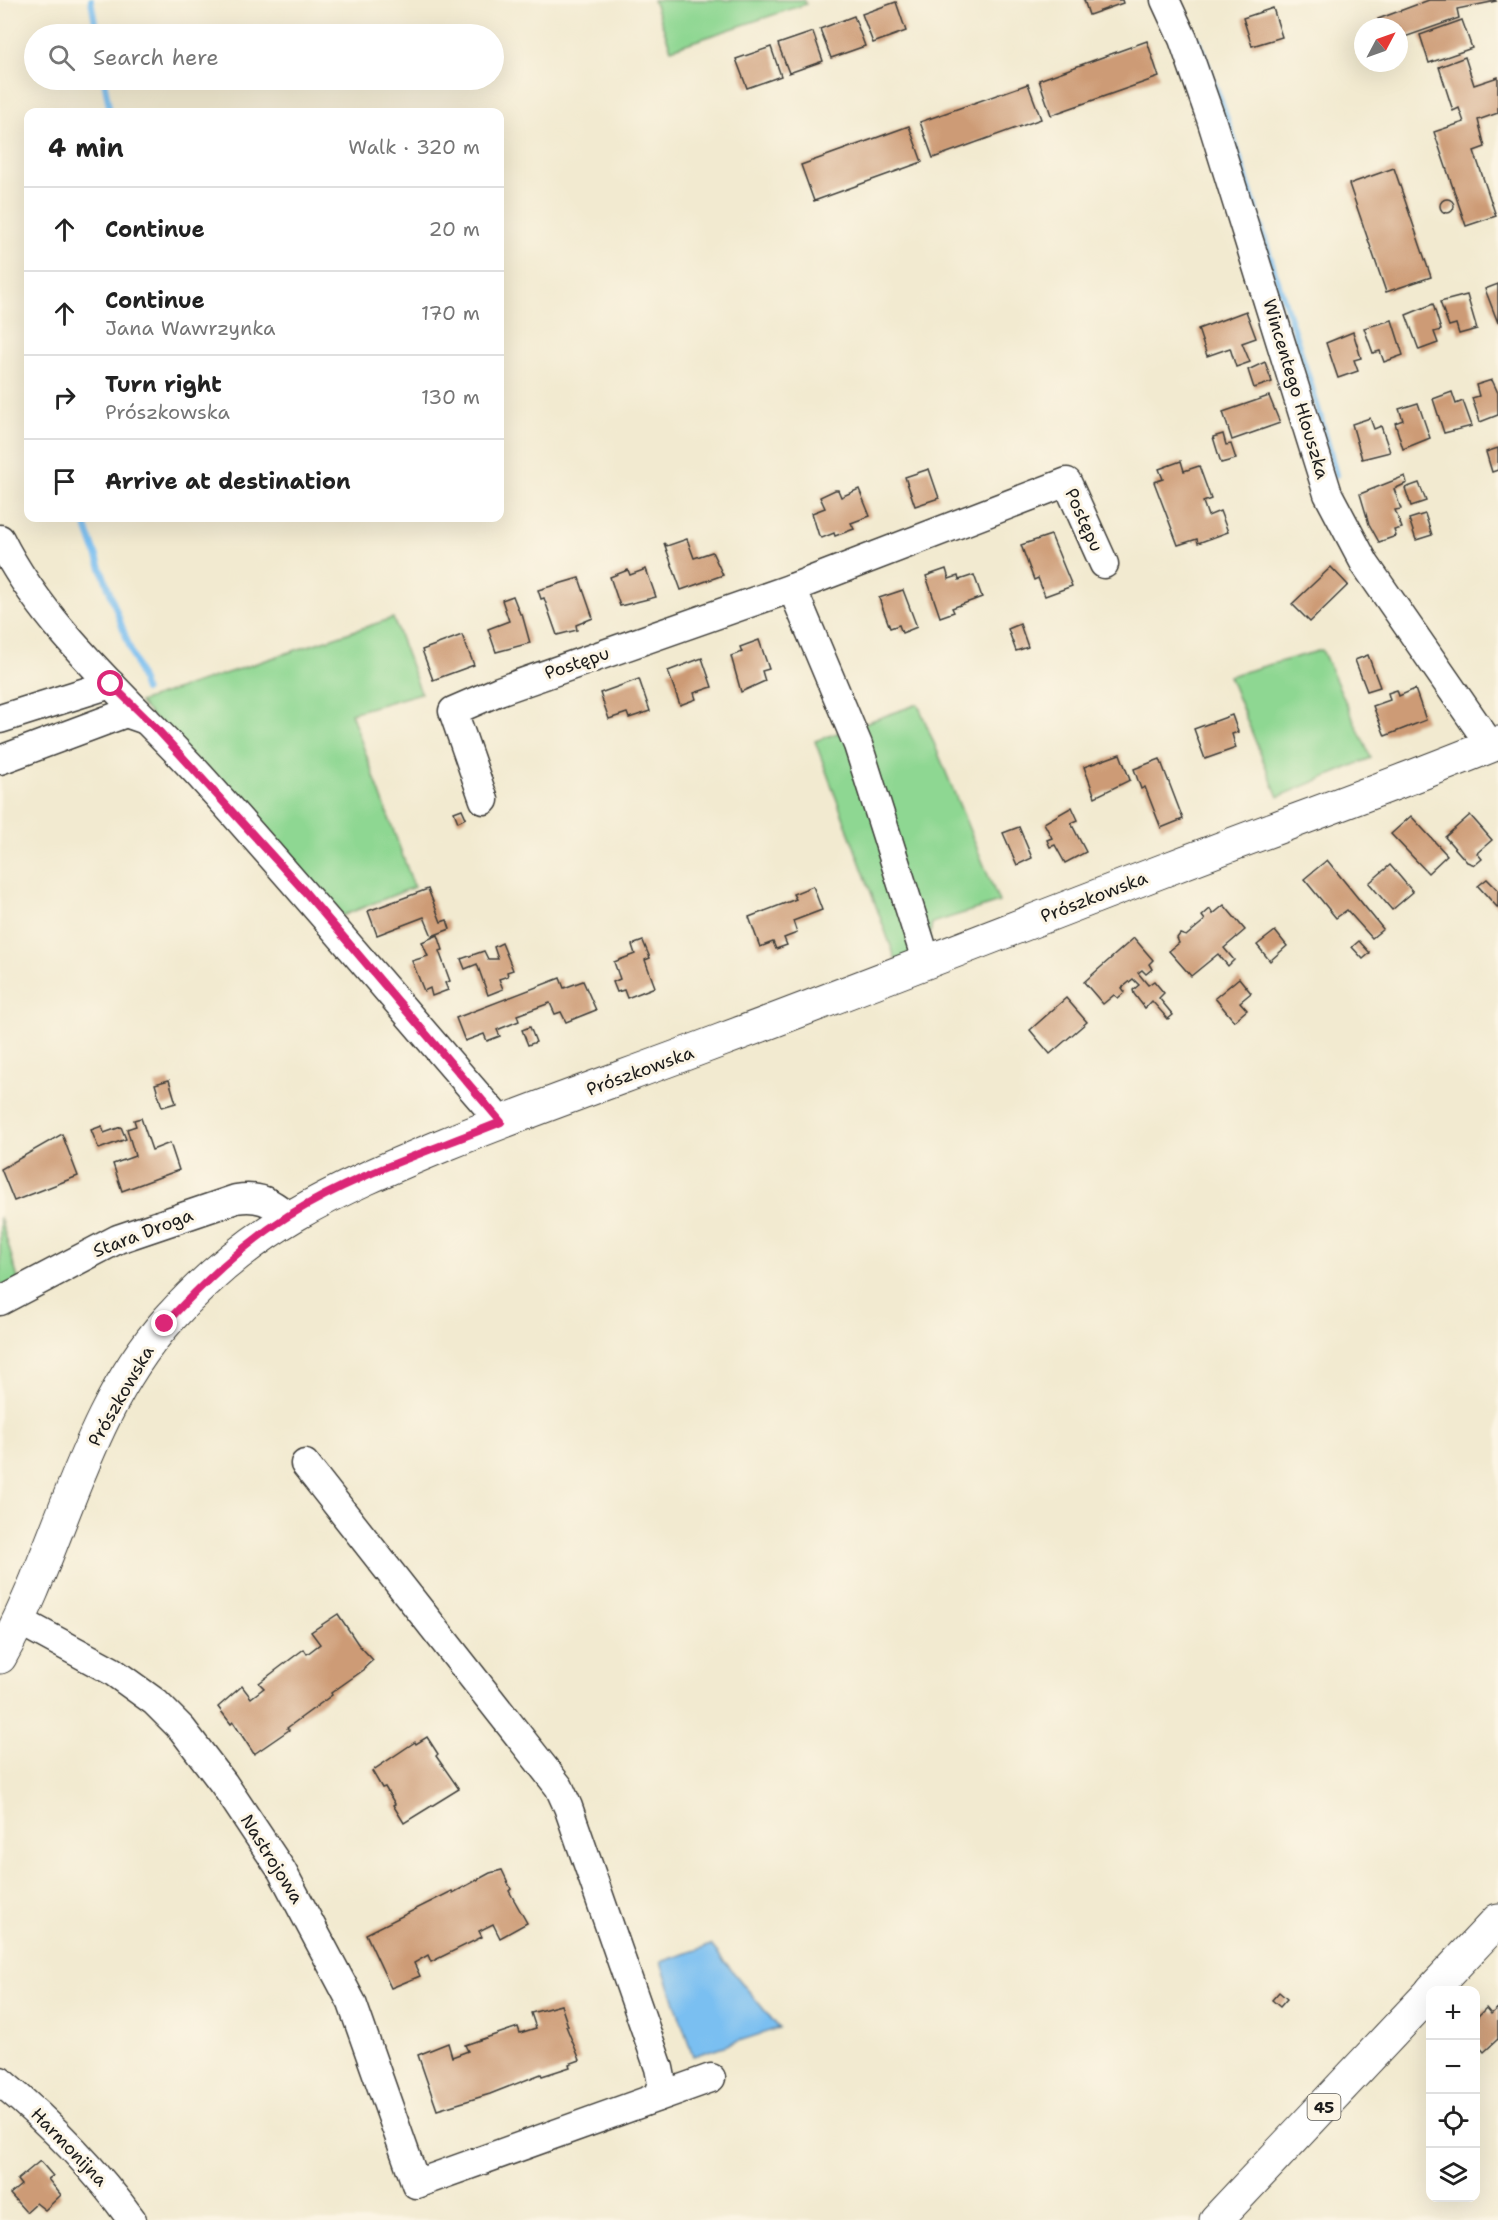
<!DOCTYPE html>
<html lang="en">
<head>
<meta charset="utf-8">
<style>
	:root { --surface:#fff; --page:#f2f2f2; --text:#222; --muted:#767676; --line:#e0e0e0 }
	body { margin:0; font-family:"Shantell Sans",sans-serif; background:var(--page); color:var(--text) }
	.controls { position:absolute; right:18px; bottom:18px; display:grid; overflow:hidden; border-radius:12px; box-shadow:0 6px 24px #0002 }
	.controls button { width:54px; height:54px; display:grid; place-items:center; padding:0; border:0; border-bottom:2px solid var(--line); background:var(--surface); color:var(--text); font:30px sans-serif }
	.compass { position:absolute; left:1354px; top:18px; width:54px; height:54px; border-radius:50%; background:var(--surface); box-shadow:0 6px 24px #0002; rotate:49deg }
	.stop { position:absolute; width:18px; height:18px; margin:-14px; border:4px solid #db2777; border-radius:50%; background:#fff }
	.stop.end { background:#db2777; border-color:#fff; box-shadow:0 2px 6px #0008 }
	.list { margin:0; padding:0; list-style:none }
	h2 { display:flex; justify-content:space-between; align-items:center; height:78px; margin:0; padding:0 24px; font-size:26px }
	h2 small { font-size:20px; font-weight:400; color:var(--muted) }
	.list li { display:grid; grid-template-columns:39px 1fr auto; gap:18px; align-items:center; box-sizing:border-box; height:84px; padding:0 24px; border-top:2px solid var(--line) }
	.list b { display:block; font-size:22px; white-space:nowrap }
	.list p { margin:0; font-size:20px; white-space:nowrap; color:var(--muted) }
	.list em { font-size:20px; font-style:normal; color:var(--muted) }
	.icon { flex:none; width:33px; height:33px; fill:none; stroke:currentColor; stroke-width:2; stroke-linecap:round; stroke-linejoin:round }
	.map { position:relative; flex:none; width:1498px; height:2220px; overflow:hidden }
	.search { position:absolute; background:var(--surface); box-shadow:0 6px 24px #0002; left:24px; top:24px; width:480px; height:66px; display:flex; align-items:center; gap:15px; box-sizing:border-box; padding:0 21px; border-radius:33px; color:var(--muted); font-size:22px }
	.panel { position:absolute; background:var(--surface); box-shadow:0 6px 24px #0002; left:24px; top:108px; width:480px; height:414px; border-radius:12px }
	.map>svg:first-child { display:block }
	.green { fill:#8ed792; stroke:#557a57; stroke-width:1.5 }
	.water { fill:#7abff1; stroke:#4b6e86; stroke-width:1.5 }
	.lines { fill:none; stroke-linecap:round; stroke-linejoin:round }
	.stream { stroke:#7abff1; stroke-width:6 }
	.building { fill:#cd9b76 }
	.minor-casing { stroke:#3c3b37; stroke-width:31 }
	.major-casing { stroke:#3c3b37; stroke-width:35 }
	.minor { stroke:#fff; stroke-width:28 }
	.major { stroke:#fff; stroke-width:33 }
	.route { stroke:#db2777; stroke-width:8 }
	.labels { text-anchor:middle; stroke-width:6; stroke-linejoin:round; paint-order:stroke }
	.shield { fill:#fcf5e5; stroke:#5f5d58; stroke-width:1.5 }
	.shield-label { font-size:16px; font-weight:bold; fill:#1c1c1c }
	.street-label { font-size:18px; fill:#1c1c1c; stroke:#fcf5e5 }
</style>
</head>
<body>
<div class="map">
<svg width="1498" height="2220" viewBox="0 0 1498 2220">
	<rect width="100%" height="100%" fill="#fcf5e5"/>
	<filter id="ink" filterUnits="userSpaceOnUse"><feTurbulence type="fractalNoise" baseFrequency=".0167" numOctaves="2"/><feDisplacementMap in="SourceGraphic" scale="12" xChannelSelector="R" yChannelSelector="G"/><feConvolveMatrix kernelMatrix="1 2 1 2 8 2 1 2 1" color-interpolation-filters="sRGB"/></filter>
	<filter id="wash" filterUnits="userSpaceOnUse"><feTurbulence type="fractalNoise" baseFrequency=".008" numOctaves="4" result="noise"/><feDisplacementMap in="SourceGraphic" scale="24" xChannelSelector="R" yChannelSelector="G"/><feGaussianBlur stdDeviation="1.35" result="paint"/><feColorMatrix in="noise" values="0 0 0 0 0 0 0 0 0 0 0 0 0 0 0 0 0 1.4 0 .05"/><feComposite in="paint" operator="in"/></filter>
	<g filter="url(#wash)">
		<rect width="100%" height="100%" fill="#f2ead0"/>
		<g class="green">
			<polygon points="653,0 804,0 806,4 671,49"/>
			<polygon points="393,618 421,693 351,713 414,887 339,917 139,702"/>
			<polygon points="1322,650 1371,758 1278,797 1229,676"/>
			<polygon points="918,704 999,902 932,923 926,960 900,971 815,741"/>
			<polygon points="0,1217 21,1289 0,1301"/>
		</g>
		<polygon class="water" points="711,1945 779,2028 693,2056 661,1962"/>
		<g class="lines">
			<g class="stream">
				<polyline points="91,0 97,34"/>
				<path d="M1197 39C1228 113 1250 191 1274 269 1296 337 1319 405 1336 475"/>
				<polyline points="104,80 110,112"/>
				<polyline points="83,518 145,690"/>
			</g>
		</g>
		<g id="blocks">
			<g class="building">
				<polygon points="1084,0 1122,0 1123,3 1089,15"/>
				<polygon points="1429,0 1495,0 1496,1 1457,9 1459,18 1399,39 1399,27 1381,27 1378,19"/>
				<polygon points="896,2 906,31 873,43 862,14"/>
				<polygon points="1273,8 1282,37 1252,46 1243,18"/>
				<polygon points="854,16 865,46 831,58 820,29"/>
				<polygon points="1462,20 1472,48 1429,63 1420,35"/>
				<polygon points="813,32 823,61 789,73 778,44"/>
				<polygon points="1147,41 1159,77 1051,115 1039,80"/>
				<polygon points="771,47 781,76 747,88 736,59"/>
				<polygon points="1465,57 1474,85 1498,77 1498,113 1478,120 1485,147 1474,151 1496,216 1466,226 1434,132 1464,122 1459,108 1453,111 1439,67"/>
				<polygon points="1028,84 1041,119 933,158 920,122"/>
				<polygon points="909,126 922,162 814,201 801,165"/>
				<polygon points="1394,168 1431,277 1386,292 1349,184"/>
				<circle cx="1447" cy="206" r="7"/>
				<polygon points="1498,284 1498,323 1485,289"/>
				<polygon points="1467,295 1477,329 1459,334 1456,324 1449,326 1440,302"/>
				<polygon points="1433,304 1441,330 1434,332 1438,343 1419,350 1406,315"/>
				<polygon points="1246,311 1256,338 1242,343 1250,362 1236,367 1230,348 1207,356 1198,329"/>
				<polygon points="1392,320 1403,355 1384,362 1380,351 1373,353 1364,328"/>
				<polygon points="1353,332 1361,358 1354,360 1358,371 1338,378 1326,343"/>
				<polygon points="1265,362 1272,382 1254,388 1248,370"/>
				<polygon points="1492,380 1498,393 1498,415 1480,422 1472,398 1479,396 1476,385"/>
				<polygon points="1452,392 1456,404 1463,401 1472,426 1444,433 1433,399"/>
				<polygon points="1269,396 1280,423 1232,440 1223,412"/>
				<polygon points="1418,403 1430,438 1403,449 1395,423 1403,420 1399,409"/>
				<polygon points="1370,418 1374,429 1381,426 1390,452 1362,459 1352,424"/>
				<polygon points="1223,434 1226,445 1231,444 1236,459 1221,463 1213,437"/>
				<polygon points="1498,448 1498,470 1492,472 1486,452"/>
				<polygon points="1181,461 1184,471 1199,466 1211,499 1203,502 1208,516 1220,511 1228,532 1198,543 1197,539 1178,545 1154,482 1163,479 1159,469"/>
				<polygon points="929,469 939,498 915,506 905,477"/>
				<polygon points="1405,476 1407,483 1394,489 1401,509 1395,510 1402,528 1394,530 1396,536 1379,542 1369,524 1360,494"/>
				<polygon points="1419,483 1426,501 1411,506 1405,488"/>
				<polygon points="859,489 870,516 851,523 854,529 835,536 834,533 822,538 819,536 812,513 825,508 820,497 835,490 838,490 841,497"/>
				<polygon points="1425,514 1432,535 1416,540 1409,519"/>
				<polygon points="1051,535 1072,586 1045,596 1038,578 1034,580 1021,545"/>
				<polygon points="687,539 694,558 712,552 723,575 681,590 664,543 667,546"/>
				<polygon points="1331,567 1348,585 1310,622 1292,604"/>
				<polygon points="646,569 656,597 620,606 610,577 628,570 630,575"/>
				<polygon points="946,569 949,579 958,576 959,580 974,575 982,597 952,608 954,612 940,617 926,576"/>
				<polygon points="579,578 593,618 576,625 577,630 557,635 544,598 541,599 538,590"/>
				<polygon points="903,590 917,627 902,633 899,625 890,628 879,598"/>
				<polygon points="513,596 520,614 522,614 530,643 496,652 488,629 509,621 502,600"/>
				<polygon points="1020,624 1028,647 1016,651 1008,629"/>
				<polygon points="462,635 474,665 433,680 422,650"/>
				<polygon points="759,640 769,669 762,671 765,681 741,692 731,656 742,652 740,647"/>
				<polygon points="1368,655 1380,687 1367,691 1355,660"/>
				<polygon points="702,658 712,687 694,693 696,699 680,705 668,671"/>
				<polygon points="639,679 650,711 629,718 627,713 609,719 600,693"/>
				<polygon points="1415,689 1426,720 1385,736 1373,706 1390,700 1388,693 1397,690 1399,696"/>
				<polygon points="1232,715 1238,732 1232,734 1236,748 1205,759 1194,729"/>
				<polygon points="1120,754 1130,780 1095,797 1084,767"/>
				<polygon points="1160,759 1183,819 1161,828 1145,787 1141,789 1134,769"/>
				<polygon points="1072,807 1078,820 1071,823 1086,852 1065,863 1055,845 1050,847 1047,840 1052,838 1044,823"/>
				<polygon points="462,809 466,818 458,822 454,812"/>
				<polygon points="1470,815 1492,840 1477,853 1482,859 1475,865 1467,862 1445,837"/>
				<polygon points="1411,816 1447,855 1428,873 1391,834"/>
				<polygon points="1019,827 1032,858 1017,865 1003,833"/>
				<polygon points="1327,860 1383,929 1372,938 1347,910 1336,918 1304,879"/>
				<polygon points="1390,865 1413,892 1392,910 1369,883"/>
				<polygon points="1487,879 1498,890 1498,908 1478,886"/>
				<polygon points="813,886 822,910 793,921 797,933 784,938 787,945 776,949 773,942 760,947 749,917 796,899 793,894"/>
				<polygon points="428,889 441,922 447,920 450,929 432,936 424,917 377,935 368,911"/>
				<polygon points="1224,905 1245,930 1224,948 1234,960 1228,966 1218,954 1191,976 1169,951 1179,943 1177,938 1180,934 1186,936 1205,920 1202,916 1210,909 1213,914"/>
				<polygon points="1275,931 1287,946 1270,961 1257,945"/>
				<polygon points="438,935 443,950 439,951 450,981 445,983 448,990 432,996 430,988 424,991 412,961 428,956 422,942"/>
				<polygon points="1134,938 1153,960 1149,964 1152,969 1146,974 1142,970 1138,973 1148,985 1154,981 1164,993 1159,998 1173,1015 1168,1019 1152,1001 1145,1008 1134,994 1133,990 1139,985 1133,979 1122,988 1125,992 1118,998 1114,995 1103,1004 1084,982"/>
				<polygon points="643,941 650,958 645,960 655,987 627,998 624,990 617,992 613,982 620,979 614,962 635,954 632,945"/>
				<polygon points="1359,941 1370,953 1363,959 1352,947"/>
				<polygon points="502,943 513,970 507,972 508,976 499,979 503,989 488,995 477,964 465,969 461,959 484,951 488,959 498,959 494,947"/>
				<polygon points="560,978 564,988 583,981 596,1010 566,1022 561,1012 555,1014 550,1003 517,1015 519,1021 497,1030 500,1036 487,1041 484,1034 465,1041 456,1018"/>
				<polygon points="1239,978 1251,993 1240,1002 1247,1010 1234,1021 1215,998"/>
				<polygon points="1066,998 1087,1022 1050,1054 1030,1030"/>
				<polygon points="530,1027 536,1042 528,1045 522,1030"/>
				<polygon points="169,1080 176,1103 162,1107 155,1084"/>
				<polygon points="141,1118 152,1150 170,1143 179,1170 122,1191 113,1164 135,1156 127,1129 136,1126 134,1120"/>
				<polygon points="102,1126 104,1133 121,1127 126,1139 99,1149 91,1130"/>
				<polygon points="62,1134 78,1176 14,1201 1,1169"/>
				<polygon points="338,1614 358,1644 373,1660 364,1668 365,1669 331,1693 332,1695 287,1728 289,1730 254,1754 233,1722 231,1724 218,1707 242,1686 251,1698 264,1688 259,1683 304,1649 307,1654 320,1644 311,1632"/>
				<polygon points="427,1737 438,1754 436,1756 459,1789 404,1823 393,1805 395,1804 385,1787 382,1788 372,1771 415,1742 416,1744"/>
				<polygon points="502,1870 511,1889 509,1891 527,1923 500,1938 493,1924 479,1931 482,1937 431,1962 428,1955 414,1963 420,1976 391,1988 366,1934 452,1891 453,1893 490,1873"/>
				<polygon points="1279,1992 1287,1999 1280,2007 1272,2000"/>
				<polygon points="561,2005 568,2026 566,2026 580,2060 569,2064 570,2067 542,2076 541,2074 490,2094 437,2110 418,2055 448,2043 452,2057 468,2051 465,2045 518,2027 520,2033 536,2028 531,2013"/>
				<polygon points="1486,2008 1491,2014 1498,2008 1498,2039 1484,2052 1476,2043 1476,2018"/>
				<polygon points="40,2161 53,2176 48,2179 61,2195 45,2210 36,2203 26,2212 10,2194 21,2185 17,2180"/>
			</g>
		</g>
	</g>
	<g filter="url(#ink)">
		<use href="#blocks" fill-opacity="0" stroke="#3c3b37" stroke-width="1.5"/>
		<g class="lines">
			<defs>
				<g id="minor">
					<polyline points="1165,0 1183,39 1211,119 1328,494 1365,564 1491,746"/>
					<path d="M0 539C45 630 133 703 201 777 303 890 401 1007 501 1122"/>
					<polyline points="792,588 858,745 926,960"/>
					<polyline points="0,719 111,684"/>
					<polyline points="0,760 126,713 146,720"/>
					<polyline points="484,800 453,711 499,691 792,588 1067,482 1104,564"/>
					<path d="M0 1301 118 1239 236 1199C259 1195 271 1202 288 1216"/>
					<polyline points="305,1464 559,1787 568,1807 659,2068 662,2083 657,2097"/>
					<polyline points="18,1620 112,1671 155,1702 182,1729 224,1784 282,1871 352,2003 416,2184 711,2078"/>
					<path d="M0 2081C50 2123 94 2167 132 2220"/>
				</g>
				<g id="major">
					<path d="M0 1657C61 1548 83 1415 168 1320 253 1225 331 1192 446 1144 537 1107 630 1075 722 1040 872 984 1021 925 1170 868 1279 826 1390 787 1498 743"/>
					<polyline points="1432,1990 1498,1920"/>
					<polyline points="1216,2220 1430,1993"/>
				</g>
			</defs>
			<use href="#minor" class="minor-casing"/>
			<use href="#major" class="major-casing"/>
			<use href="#minor" class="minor"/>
			<use href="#major" class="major"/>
		</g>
	</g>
	<g class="lines" filter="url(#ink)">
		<path class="route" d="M111 684 157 729 306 893 501 1122C430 1151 353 1175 288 1216 241 1246 202 1284 165 1324"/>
	</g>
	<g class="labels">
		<rect class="shield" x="1307.5" y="2094" width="33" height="26" rx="4.5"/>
		<g class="shield-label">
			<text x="1324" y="2113">45</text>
		</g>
		<g class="street-label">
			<text transform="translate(1296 389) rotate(73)" y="6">Wincentego Hlouszka</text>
			<text transform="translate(1084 520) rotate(66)" y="6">Postępu</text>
			<text transform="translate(577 663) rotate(-19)" y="6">Postępu</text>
			<text transform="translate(1094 897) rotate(-21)" y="6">Prószkowska</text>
			<text transform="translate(640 1071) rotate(-20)" y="6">Prószkowska</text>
			<text transform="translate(143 1233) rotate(-21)" y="6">Stara Droga</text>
			<text transform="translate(121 1396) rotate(-60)" y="6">Prószkowska</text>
			<text transform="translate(272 1859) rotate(58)" y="6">Nastrojowa</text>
			<text transform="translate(69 2147) rotate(46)" y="6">Harmonijna</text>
		</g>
	</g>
</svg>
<div class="controls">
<button>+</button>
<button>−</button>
<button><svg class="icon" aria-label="locate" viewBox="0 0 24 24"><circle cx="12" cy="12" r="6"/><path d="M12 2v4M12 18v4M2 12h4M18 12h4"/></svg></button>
<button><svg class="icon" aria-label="layers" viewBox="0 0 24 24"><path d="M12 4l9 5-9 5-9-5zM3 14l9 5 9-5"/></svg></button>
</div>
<svg class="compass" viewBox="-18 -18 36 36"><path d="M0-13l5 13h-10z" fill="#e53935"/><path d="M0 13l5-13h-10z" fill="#767676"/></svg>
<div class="stop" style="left:111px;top:684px"></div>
<div class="stop end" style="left:165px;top:1324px"></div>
<div class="search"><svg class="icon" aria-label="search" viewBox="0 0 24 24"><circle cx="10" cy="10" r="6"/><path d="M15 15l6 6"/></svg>Search here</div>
<section class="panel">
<h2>4 min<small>Walk · 320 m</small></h2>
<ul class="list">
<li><svg class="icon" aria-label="ahead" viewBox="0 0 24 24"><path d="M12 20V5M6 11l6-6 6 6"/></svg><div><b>Continue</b></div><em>20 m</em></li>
<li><svg class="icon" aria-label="ahead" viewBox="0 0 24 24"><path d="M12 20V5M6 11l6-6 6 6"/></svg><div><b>Continue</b><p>Jana Wawrzynka</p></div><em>170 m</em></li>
<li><svg class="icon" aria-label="right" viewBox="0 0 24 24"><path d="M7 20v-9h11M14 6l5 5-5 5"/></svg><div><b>Turn right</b><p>Prószkowska</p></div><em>130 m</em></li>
<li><svg class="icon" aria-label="arrive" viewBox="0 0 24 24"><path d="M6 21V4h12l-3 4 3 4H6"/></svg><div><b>Arrive at destination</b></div></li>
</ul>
</section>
</div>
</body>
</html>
